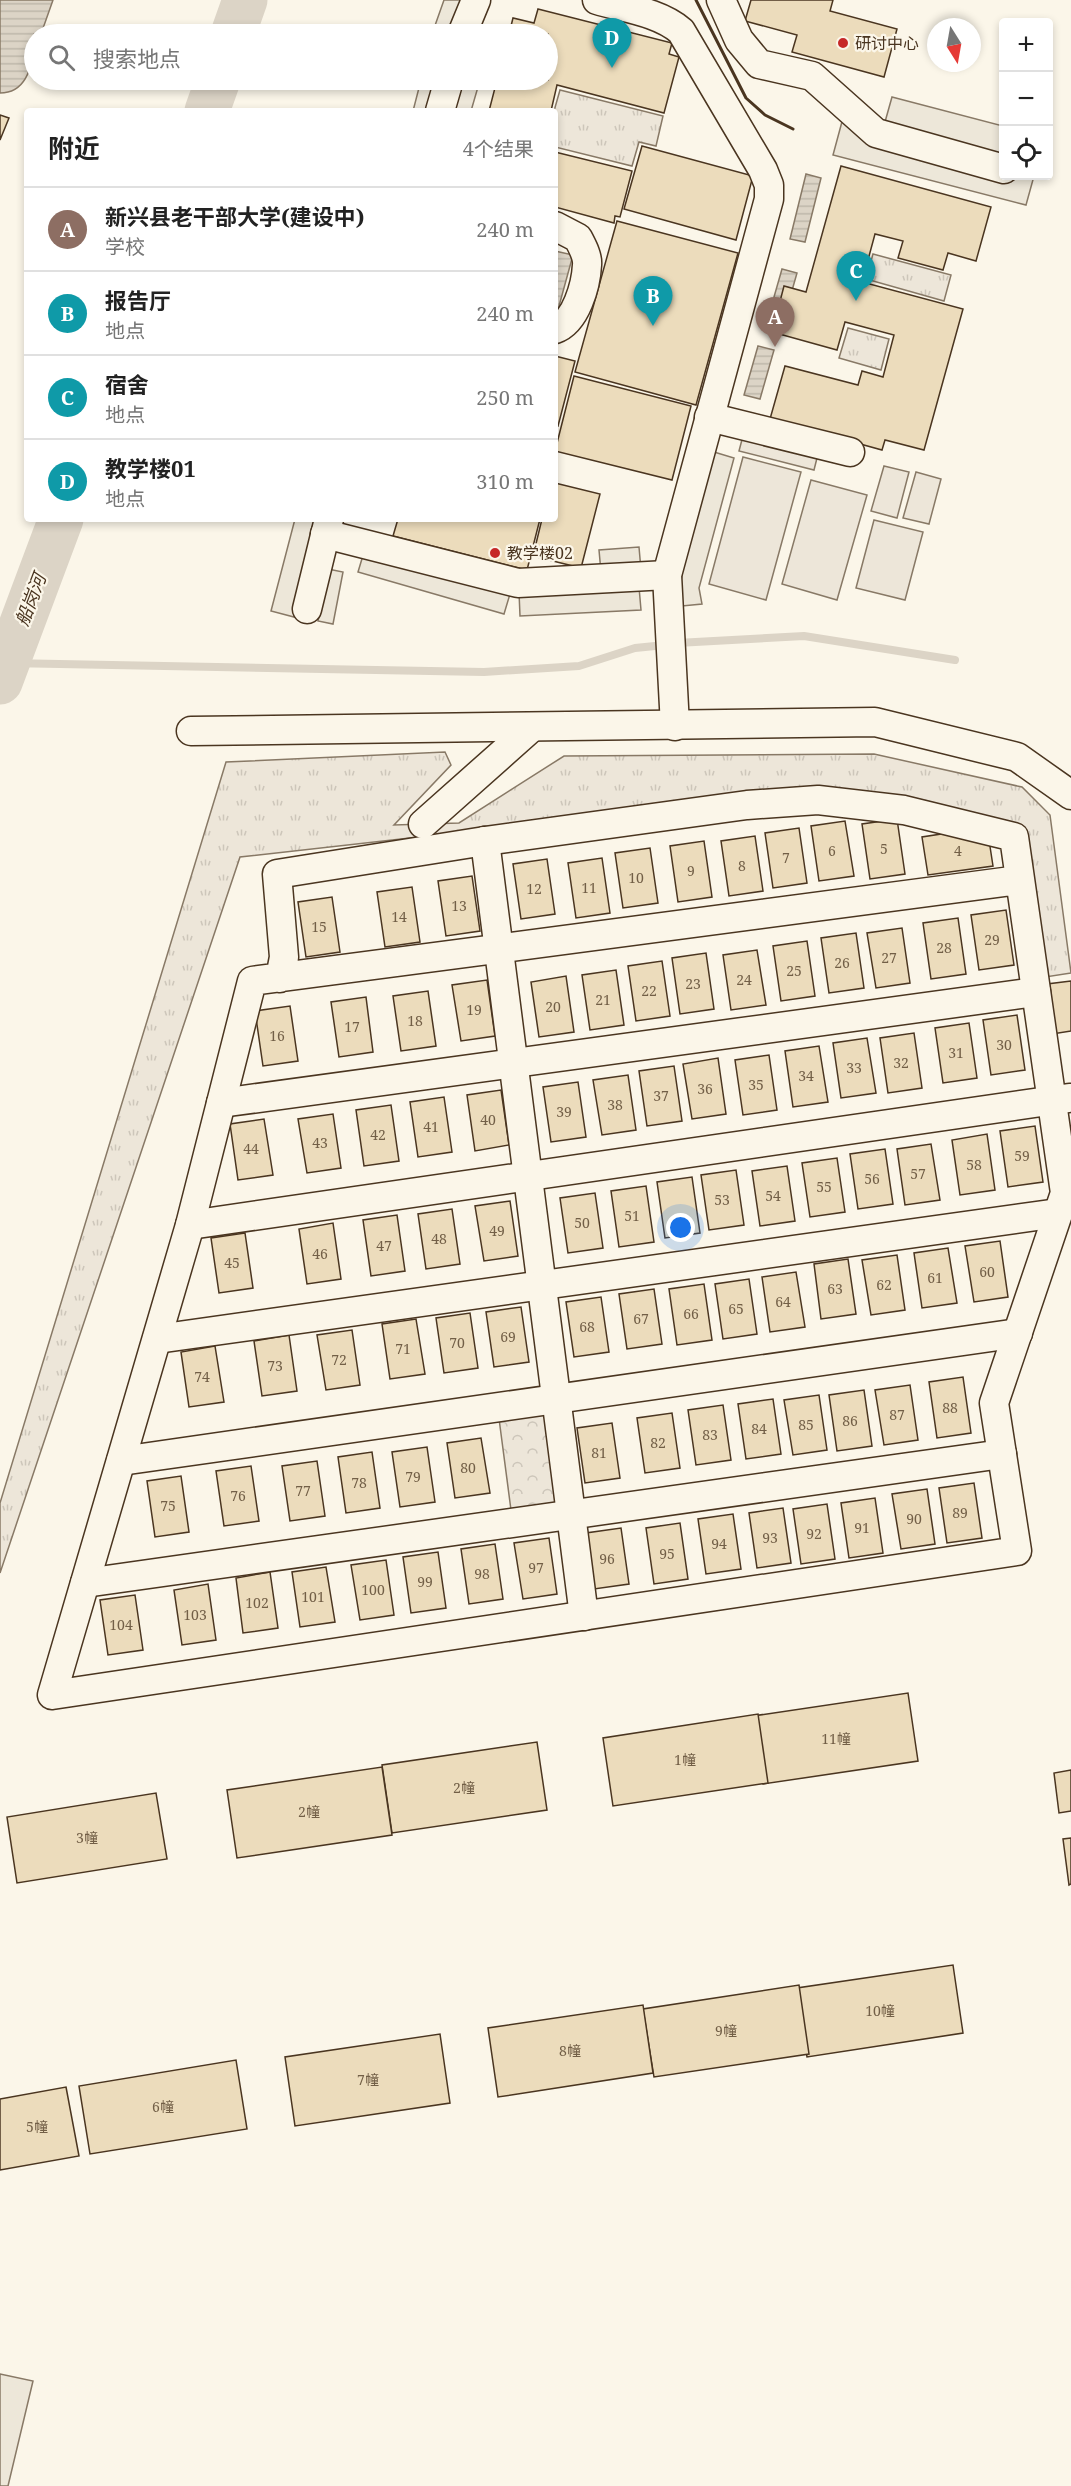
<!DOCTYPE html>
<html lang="zh">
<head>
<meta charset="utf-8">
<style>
	:root { --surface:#fff; --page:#f6f6f6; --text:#222; --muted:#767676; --line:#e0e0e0; --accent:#c62828 }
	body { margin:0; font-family:"Noto Serif","Noto Sans SC",serif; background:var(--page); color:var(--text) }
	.controls { position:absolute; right:18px; top:18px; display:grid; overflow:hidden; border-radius:6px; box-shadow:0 3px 9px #0003 }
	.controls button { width:54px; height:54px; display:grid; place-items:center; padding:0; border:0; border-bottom:2px solid var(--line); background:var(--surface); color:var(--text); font:30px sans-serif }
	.compass { position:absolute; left:927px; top:18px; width:54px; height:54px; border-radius:50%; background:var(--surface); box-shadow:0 3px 9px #0003; rotate:169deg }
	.you { position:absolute; left:681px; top:1228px; width:21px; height:21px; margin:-15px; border:4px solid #fff; border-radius:50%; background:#1a73e8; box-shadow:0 0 0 9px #1a73e833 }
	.badge { display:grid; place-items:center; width:39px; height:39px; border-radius:50%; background:var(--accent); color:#fff; font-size:20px; font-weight:700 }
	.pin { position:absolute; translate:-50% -50px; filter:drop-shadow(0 2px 3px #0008) }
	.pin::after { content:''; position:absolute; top:32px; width:21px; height:18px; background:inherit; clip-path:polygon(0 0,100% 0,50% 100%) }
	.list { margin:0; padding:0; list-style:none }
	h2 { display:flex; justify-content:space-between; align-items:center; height:78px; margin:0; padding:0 24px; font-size:26px }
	h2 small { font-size:20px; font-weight:400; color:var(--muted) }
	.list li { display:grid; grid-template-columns:39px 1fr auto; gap:18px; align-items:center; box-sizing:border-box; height:84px; padding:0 24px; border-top:2px solid var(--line) }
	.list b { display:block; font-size:22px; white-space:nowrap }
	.list p { margin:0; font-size:20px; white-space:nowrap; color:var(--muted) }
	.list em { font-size:20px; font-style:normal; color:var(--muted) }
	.icon { flex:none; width:33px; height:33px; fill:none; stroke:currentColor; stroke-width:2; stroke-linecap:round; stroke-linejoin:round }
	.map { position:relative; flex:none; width:1071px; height:2486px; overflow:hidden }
	.search { position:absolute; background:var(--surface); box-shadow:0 3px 9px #0003; left:24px; top:24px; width:534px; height:66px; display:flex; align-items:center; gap:15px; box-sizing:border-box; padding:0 21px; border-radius:33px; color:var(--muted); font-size:22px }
	.panel { position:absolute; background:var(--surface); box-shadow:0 3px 9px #0003; left:24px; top:108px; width:534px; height:414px; border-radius:6px }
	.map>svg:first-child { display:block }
	.grass { fill:url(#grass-tufts); stroke:#887966; stroke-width:1.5 }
	.park { fill:url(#park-crowns); stroke:#887966; stroke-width:1.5 }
	.pitch { fill:#ede6d9; stroke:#887966; stroke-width:1.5 }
	.parking { fill:#ede7d9; stroke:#887966; stroke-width:1.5 }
	.water { fill:url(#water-rules); stroke:#887966; stroke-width:1.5 }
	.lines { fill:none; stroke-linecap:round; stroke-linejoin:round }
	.stream { stroke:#dcd4c6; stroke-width:8 }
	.river { stroke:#dcd4c6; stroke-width:45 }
	.building { fill:#ecdcbc; stroke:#4a3520; stroke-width:1.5 }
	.minor-casing { stroke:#4a3520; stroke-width:31 }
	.minor { stroke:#fbf6e9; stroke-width:28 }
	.wall { stroke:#4a3520; stroke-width:3 }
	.poi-dot { fill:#c62828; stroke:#fbf6e9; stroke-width:2 }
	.labels { text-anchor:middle; stroke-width:4.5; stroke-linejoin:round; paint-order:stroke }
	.number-label { font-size:14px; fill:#725f47 }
	.poi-label { font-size:16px; fill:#4a3520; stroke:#fbf6e9; text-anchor:start }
	.water-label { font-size:18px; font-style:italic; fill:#4a3520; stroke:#fbf6e9 }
</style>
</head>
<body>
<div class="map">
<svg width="1071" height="2486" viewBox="0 0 1071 2486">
	<defs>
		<pattern id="grass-tufts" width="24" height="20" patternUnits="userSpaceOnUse" patternTransform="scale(1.5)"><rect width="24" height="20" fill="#ede6d9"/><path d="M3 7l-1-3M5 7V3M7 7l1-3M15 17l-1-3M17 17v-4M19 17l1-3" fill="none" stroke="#cdc6ba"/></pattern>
		<pattern id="park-crowns" width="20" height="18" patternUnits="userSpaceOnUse" patternTransform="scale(1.5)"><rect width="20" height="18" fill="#ede6d9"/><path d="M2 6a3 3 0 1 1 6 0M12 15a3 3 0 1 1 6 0" fill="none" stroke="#cdc6ba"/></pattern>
		<pattern id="water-rules" width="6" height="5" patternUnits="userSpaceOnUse" patternTransform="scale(1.5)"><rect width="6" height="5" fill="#dcd4c6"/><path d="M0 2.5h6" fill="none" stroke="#beb7aa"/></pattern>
	</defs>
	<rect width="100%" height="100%" fill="#fbf6e9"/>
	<g class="grass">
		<polygon points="560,90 663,116 656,146 639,142 632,166 555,147 554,111"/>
		<polygon points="873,254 951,275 944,301 866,279"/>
		<polygon points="848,328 889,339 881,370 839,358"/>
		<polygon points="445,752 451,765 394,825 459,823 564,756 874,754 1022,787 1050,815 1071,973 1039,978 1018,833 812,793 240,857 0,1573 0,1503 226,762"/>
	</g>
	<polygon class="park" points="557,1403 569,1502 511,1510 498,1411"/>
	<g class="pitch">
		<polygon points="744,432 819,450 814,470 739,451"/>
		<polygon points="743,457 801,472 766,600 709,584"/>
		<polygon points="884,466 909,472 897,518 871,511"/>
		<polygon points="916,472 941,479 929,524 903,518"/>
		<polygon points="811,480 867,495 837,600 782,584"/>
		<polygon points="874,520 923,532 905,600 856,588"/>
	</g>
	<g class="parking">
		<polygon points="444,0 473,0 462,34 432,34"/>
		<polygon points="421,80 446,80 434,111 413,111"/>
		<polygon points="461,80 480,80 471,111 452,111"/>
		<polygon points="892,97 1003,126 1004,176 1034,176 1026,205 833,155 843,118 883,129"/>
		<polygon points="714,452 734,458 699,588 702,604 682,606 679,582"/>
		<polygon points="295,519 319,519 294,617 271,611"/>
		<polygon points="639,547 641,570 601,572 599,550"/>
		<polygon points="364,552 510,594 504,614 358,572"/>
		<polygon points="328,569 343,572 333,624 318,621"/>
		<polygon points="639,587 641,610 520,616 519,592"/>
		<polygon points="0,2374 33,2381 8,2486 0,2486"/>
	</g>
	<g class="water">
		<path d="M0 0H53L41 34H34C34 59 30 93 0 93Z"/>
		<polygon points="806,174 821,178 805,242 790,239"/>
		<polygon points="555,251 573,255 556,317 555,316"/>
		<polygon points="782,269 797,273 783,322 768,318"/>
		<polygon points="758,346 774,350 760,399 744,395"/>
	</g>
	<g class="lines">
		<g class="stream">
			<polyline points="677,643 804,636 955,660"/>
			<polyline points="7,663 484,672 579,666 635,648 665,645"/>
		</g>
		<g class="river">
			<polyline points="233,34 245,0"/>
			<polyline points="207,111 218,80"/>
			<polyline points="0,682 61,519"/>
		</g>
	</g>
	<g class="building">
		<polygon points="751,0 833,0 830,11 897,29 884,77 792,52 797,35 745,21"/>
		<polygon points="538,9 672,43 669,54 679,57 664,113 557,85 551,111 489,111 497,80 548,80 548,34 509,34 513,18 534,23"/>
		<polygon points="0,115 9,118 0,140"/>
		<polygon points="642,146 753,176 736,240 624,209"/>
		<polygon points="555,152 632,171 620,217 615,216 614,223 555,207"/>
		<polygon points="841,166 991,207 976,261 948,253 943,270 898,258 903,241 875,234 862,282 963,309 924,450 885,440 882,450 770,419 785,366 858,385 862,371 883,377 894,335 845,322 837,350 772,332 784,286 806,292"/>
		<polygon points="617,221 738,253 696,405 575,372"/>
		<polygon points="555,356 575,361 558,426 555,425"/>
		<polygon points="574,376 691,406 672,480 555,451"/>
		<polygon points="555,483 600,494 581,568 533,556 542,519 555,519"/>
		<polygon points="398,519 540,519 527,570 393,536"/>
		<polygon points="897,819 905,874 870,879 862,824"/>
		<polygon points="845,821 854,876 819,881 811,826"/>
		<polygon points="987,827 993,866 928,875 922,837"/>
		<polygon points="799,828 807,883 773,888 765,833"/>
		<polygon points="755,836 763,891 729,896 721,841"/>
		<polygon points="704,841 712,897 678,902 670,846"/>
		<polygon points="650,848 658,903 623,908 615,853"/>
		<polygon points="602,858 610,913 576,918 568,863"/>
		<polygon points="547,859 555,914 521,919 513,864"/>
		<polygon points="472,876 480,931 446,936 438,881"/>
		<polygon points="412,887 420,942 385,947 377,892"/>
		<polygon points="332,897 340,952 306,957 298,902"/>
		<polygon points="1006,910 1014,965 979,970 971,915"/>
		<polygon points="958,918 966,974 931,979 923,923"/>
		<polygon points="902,928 910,983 876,988 867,933"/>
		<polygon points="856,933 864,988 829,993 821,938"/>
		<polygon points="807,941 815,996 781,1001 773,946"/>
		<polygon points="757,950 766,1005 731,1010 723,955"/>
		<polygon points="706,953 714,1009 680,1014 672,958"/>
		<polygon points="662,961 670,1016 636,1021 628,966"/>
		<polygon points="616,970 624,1025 590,1030 582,975"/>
		<polygon points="566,976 574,1032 539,1037 531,982"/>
		<polygon points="487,980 495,1036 461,1041 452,985"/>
		<polygon points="1071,981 1071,1031 1046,1035 1039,985"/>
		<polygon points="428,991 436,1046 401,1051 393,996"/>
		<polygon points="366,997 373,1052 339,1057 331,1002"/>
		<polygon points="290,1006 298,1061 263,1066 255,1011"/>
		<polygon points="1017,1015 1025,1070 991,1075 983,1020"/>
		<polygon points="969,1023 977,1078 943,1083 935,1028"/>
		<polygon points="914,1033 922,1088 888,1093 880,1038"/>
		<polygon points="867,1038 876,1093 841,1098 833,1043"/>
		<polygon points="819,1046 828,1102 793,1107 785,1051"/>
		<polygon points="769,1055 777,1110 743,1115 735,1060"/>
		<polygon points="718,1058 726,1114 692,1119 683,1064"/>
		<polygon points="674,1066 682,1121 647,1126 639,1071"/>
		<polygon points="628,1075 636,1130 602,1135 593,1080"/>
		<polygon points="578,1082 586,1137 551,1142 543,1087"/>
		<polygon points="501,1090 509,1145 475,1151 467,1095"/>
		<polygon points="444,1097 452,1152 418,1157 410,1102"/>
		<polygon points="391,1105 399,1161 364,1166 356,1110"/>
		<polygon points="333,1114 341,1168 307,1173 298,1119"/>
		<polygon points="264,1119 273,1175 238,1180 230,1124"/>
		<polygon points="1035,1126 1043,1182 1008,1187 1000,1131"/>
		<polygon points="987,1134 995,1190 960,1195 952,1140"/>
		<polygon points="931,1144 940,1200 905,1205 897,1149"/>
		<polygon points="885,1149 893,1204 858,1209 850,1154"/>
		<polygon points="837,1158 845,1212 810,1217 802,1163"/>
		<polygon points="787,1166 795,1221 760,1226 752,1171"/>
		<polygon points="736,1170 744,1225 709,1230 701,1175"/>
		<polygon points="692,1177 700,1233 665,1238 657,1182"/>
		<polygon points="646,1186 654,1242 619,1247 611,1191"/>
		<polygon points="595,1193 603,1248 568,1253 560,1198"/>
		<polygon points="510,1201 518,1256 484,1261 475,1206"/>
		<polygon points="452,1209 460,1264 426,1269 418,1214"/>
		<polygon points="397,1215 405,1271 371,1276 363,1220"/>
		<polygon points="333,1223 341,1279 307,1284 299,1229"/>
		<polygon points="245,1233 253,1288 219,1293 211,1238"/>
		<polygon points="1000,1241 1008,1297 974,1302 965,1246"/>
		<polygon points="948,1248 957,1303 922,1308 914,1253"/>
		<polygon points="897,1255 905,1310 871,1315 862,1260"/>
		<polygon points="848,1259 856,1314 821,1319 814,1264"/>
		<polygon points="796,1272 805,1327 770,1332 762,1277"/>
		<polygon points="749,1279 757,1334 723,1339 715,1284"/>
		<polygon points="704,1284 712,1340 677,1345 669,1289"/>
		<polygon points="654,1289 662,1344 627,1349 619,1294"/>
		<polygon points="601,1297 609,1352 574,1357 566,1302"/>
		<polygon points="521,1307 529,1362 494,1367 486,1312"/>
		<polygon points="470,1313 478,1368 444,1373 436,1318"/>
		<polygon points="416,1319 425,1374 390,1379 382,1324"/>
		<polygon points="352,1330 360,1385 326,1390 317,1335"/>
		<polygon points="289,1335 297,1391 262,1396 254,1341"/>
		<polygon points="215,1346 224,1402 189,1407 181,1352"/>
		<polygon points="963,1377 971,1433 937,1438 929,1382"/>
		<polygon points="910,1385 918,1440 884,1445 875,1390"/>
		<polygon points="864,1390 872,1446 837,1451 829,1395"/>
		<polygon points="819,1395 827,1450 793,1455 784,1400"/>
		<polygon points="773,1399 781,1454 746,1459 738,1404"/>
		<polygon points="723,1405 731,1460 696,1465 688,1410"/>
		<polygon points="672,1413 680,1468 645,1473 637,1418"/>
		<polygon points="612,1423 620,1478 585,1483 577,1428"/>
		<polygon points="481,1438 490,1493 455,1498 447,1443"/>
		<polygon points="427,1447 435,1502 400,1507 392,1452"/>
		<polygon points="372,1452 380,1508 346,1513 338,1457"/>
		<polygon points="317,1461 325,1516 290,1521 282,1466"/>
		<polygon points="251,1466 259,1521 224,1526 216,1471"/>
		<polygon points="181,1476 189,1532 155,1537 147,1481"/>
		<polygon points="974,1483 982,1538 947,1543 939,1488"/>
		<polygon points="927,1489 935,1544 901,1549 892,1494"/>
		<polygon points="875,1498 883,1553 849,1558 841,1503"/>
		<polygon points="827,1504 835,1559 801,1564 793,1509"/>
		<polygon points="783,1508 791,1563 757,1568 749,1513"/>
		<polygon points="733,1514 741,1569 706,1574 698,1519"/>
		<polygon points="680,1523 688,1579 654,1584 646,1528"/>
		<polygon points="621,1528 629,1584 594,1589 586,1533"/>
		<polygon points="549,1538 557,1594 523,1599 514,1543"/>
		<polygon points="495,1544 503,1599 469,1604 461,1549"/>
		<polygon points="438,1552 446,1608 411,1613 403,1557"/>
		<polygon points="386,1560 394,1615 360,1620 351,1565"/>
		<polygon points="326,1567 335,1622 300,1627 292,1572"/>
		<polygon points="270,1572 278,1628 243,1633 236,1578"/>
		<polygon points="208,1584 216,1640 182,1645 174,1590"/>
		<polygon points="135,1595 143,1650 108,1655 100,1600"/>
		<polygon points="908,1693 918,1761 763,1784 753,1716"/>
		<polygon points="758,1714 768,1783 613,1806 603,1738"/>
		<polygon points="537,1742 547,1810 392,1833 382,1765"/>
		<polygon points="382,1767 392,1835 237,1858 227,1790"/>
		<polygon points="1071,1770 1071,1811 1059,1813 1054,1773"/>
		<polygon points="156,1793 167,1859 17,1883 7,1817"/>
		<polygon points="1071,1838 1071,1884 1069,1885 1063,1839"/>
		<polygon points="953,1965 963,2033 807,2057 797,1988"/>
		<polygon points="799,1985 809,2054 654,2077 643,2009"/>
		<polygon points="643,2005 653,2073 498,2097 488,2028"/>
		<polygon points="440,2034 450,2103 295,2126 285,2057"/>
		<polygon points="236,2060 247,2129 90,2154 79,2086"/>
		<polygon points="66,2087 79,2156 0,2170 0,2099"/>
	</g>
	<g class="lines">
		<defs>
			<g id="minor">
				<path d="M597 0C624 8 659 12 681 31L763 170 769 185V199L667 575 675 726"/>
				<polyline points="721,0 739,40 759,64 812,76 876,133 1004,169"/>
				<polyline points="462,34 476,0"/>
				<polyline points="440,111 449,80"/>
				<path d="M555 226 578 238C582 246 588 256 587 265 586 285 576 322 555 329"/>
				<polyline points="709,417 850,452"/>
				<polyline points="325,534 518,583 667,575"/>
				<polyline points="307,609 329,519"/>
				<polyline points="191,731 875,722 1017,757 1071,795"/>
				<polyline points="423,824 531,728"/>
				<polyline points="485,841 584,1616"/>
				<polyline points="280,978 284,957 277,874 485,841 747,805 818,800 904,810 1014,837 1065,1193 994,1403 1017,1551 52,1695 190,1225 252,981 1019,880"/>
				<polyline points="221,1103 1036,992"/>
				<polyline points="190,1225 1069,1098"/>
				<polyline points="157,1339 1058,1213"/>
				<polyline points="121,1461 1018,1333"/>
				<polyline points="85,1583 1002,1454"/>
			</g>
		</defs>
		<use href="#minor" class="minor-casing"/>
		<use href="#minor" class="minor"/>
		<polyline class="wall" points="696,0 746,98 765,115 793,129"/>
	</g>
	<g class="poi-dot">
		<circle cx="843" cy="43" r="6"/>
		<circle cx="495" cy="553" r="6"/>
	</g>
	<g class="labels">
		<g class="number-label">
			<text x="884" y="854">5</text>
			<text x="832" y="856">6</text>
			<text x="958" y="856">4</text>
			<text x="786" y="863">7</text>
			<text x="742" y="871">8</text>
			<text x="691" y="876">9</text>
			<text x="636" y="883">10</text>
			<text x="589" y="893">11</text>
			<text x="534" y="894">12</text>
			<text x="459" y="911">13</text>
			<text x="399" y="922">14</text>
			<text x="319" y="932">15</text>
			<text x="992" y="945">29</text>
			<text x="944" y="953">28</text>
			<text x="889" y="963">27</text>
			<text x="842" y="968">26</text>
			<text x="794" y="976">25</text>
			<text x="744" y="985">24</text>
			<text x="693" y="989">23</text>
			<text x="649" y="996">22</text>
			<text x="603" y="1005">21</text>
			<text x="553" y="1012">20</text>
			<text x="474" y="1015">19</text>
			<text x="415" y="1026">18</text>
			<text x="352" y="1032">17</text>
			<text x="277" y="1041">16</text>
			<text x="1004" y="1050">30</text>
			<text x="956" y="1058">31</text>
			<text x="901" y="1068">32</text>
			<text x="854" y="1073">33</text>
			<text x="806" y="1081">34</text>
			<text x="756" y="1090">35</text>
			<text x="705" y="1094">36</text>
			<text x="661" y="1101">37</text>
			<text x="615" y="1110">38</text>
			<text x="564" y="1117">39</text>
			<text x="488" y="1125">40</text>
			<text x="431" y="1132">41</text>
			<text x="378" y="1140">42</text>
			<text x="320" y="1148">43</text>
			<text x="251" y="1154">44</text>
			<text x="1022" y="1161">59</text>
			<text x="974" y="1170">58</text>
			<text x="918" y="1179">57</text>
			<text x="872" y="1184">56</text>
			<text x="824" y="1192">55</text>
			<text x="773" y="1201">54</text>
			<text x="722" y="1205">53</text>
			<text x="632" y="1221">51</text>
			<text x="582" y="1228">50</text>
			<text x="497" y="1236">49</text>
			<text x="439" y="1244">48</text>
			<text x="384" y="1251">47</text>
			<text x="320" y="1259">46</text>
			<text x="232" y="1268">45</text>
			<text x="987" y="1277">60</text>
			<text x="935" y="1283">61</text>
			<text x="884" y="1290">62</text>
			<text x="835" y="1294">63</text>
			<text x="783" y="1307">64</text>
			<text x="736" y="1314">65</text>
			<text x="691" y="1319">66</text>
			<text x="641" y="1324">67</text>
			<text x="587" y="1332">68</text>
			<text x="508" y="1342">69</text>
			<text x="457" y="1348">70</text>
			<text x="403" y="1354">71</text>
			<text x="339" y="1365">72</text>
			<text x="275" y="1371">73</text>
			<text x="202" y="1382">74</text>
			<text x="950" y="1413">88</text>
			<text x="897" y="1420">87</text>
			<text x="850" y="1426">86</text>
			<text x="806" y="1430">85</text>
			<text x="759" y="1434">84</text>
			<text x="710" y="1440">83</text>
			<text x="658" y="1448">82</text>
			<text x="599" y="1458">81</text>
			<text x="468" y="1473">80</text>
			<text x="413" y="1482">79</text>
			<text x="359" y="1488">78</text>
			<text x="303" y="1496">77</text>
			<text x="238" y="1501">76</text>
			<text x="168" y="1511">75</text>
			<text x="960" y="1518">89</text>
			<text x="914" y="1524">90</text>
			<text x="862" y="1533">91</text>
			<text x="814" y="1539">92</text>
			<text x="770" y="1543">93</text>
			<text x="719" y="1549">94</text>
			<text x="667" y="1559">95</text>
			<text x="607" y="1564">96</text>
			<text x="536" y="1573">97</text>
			<text x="482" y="1579">98</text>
			<text x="425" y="1587">99</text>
			<text x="373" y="1595">100</text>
			<text x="313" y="1602">101</text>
			<text x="257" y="1608">102</text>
			<text x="195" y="1620">103</text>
			<text x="121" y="1630">104</text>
			<text x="836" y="1744">11幢</text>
			<text x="685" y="1765">1幢</text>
			<text x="464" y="1793">2幢</text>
			<text x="309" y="1817">2幢</text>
			<text x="87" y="1843">3幢</text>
			<text x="880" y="2016">10幢</text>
			<text x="726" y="2036">9幢</text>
			<text x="570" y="2056">8幢</text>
			<text x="368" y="2085">7幢</text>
			<text x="163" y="2112">6幢</text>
			<text x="37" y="2132">5幢</text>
		</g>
		<g class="poi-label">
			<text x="855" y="49">研讨中心</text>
			<text x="507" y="559">教学楼02</text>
		</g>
		<g class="water-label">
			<text transform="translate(31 600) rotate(-69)" y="6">船岗河</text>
		</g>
	</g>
</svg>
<div class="controls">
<button>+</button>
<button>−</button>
<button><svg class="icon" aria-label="locate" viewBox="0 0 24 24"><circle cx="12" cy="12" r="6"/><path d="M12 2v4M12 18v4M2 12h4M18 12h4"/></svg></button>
</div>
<svg class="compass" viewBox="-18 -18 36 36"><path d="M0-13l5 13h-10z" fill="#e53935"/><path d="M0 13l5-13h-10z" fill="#767676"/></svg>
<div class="you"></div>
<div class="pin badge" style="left:775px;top:347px;background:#8d6e63">A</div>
<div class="pin badge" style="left:653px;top:326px;background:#0f9aa8">B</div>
<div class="pin badge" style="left:856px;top:301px;background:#0f9aa8">C</div>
<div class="pin badge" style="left:612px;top:68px;background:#0f9aa8">D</div>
<div class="search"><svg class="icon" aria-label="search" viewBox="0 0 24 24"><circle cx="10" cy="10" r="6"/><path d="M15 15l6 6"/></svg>搜索地点</div>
<section class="panel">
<h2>附近<small>4个结果</small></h2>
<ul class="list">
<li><span class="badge" style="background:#8d6e63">A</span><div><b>新兴县老干部大学(建设中)</b><p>学校</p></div><em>240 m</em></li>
<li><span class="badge" style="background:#0f9aa8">B</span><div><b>报告厅</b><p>地点</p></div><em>240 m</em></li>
<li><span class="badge" style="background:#0f9aa8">C</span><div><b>宿舍</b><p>地点</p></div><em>250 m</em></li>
<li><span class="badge" style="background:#0f9aa8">D</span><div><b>教学楼01</b><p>地点</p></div><em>310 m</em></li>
</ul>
</section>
</div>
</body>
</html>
